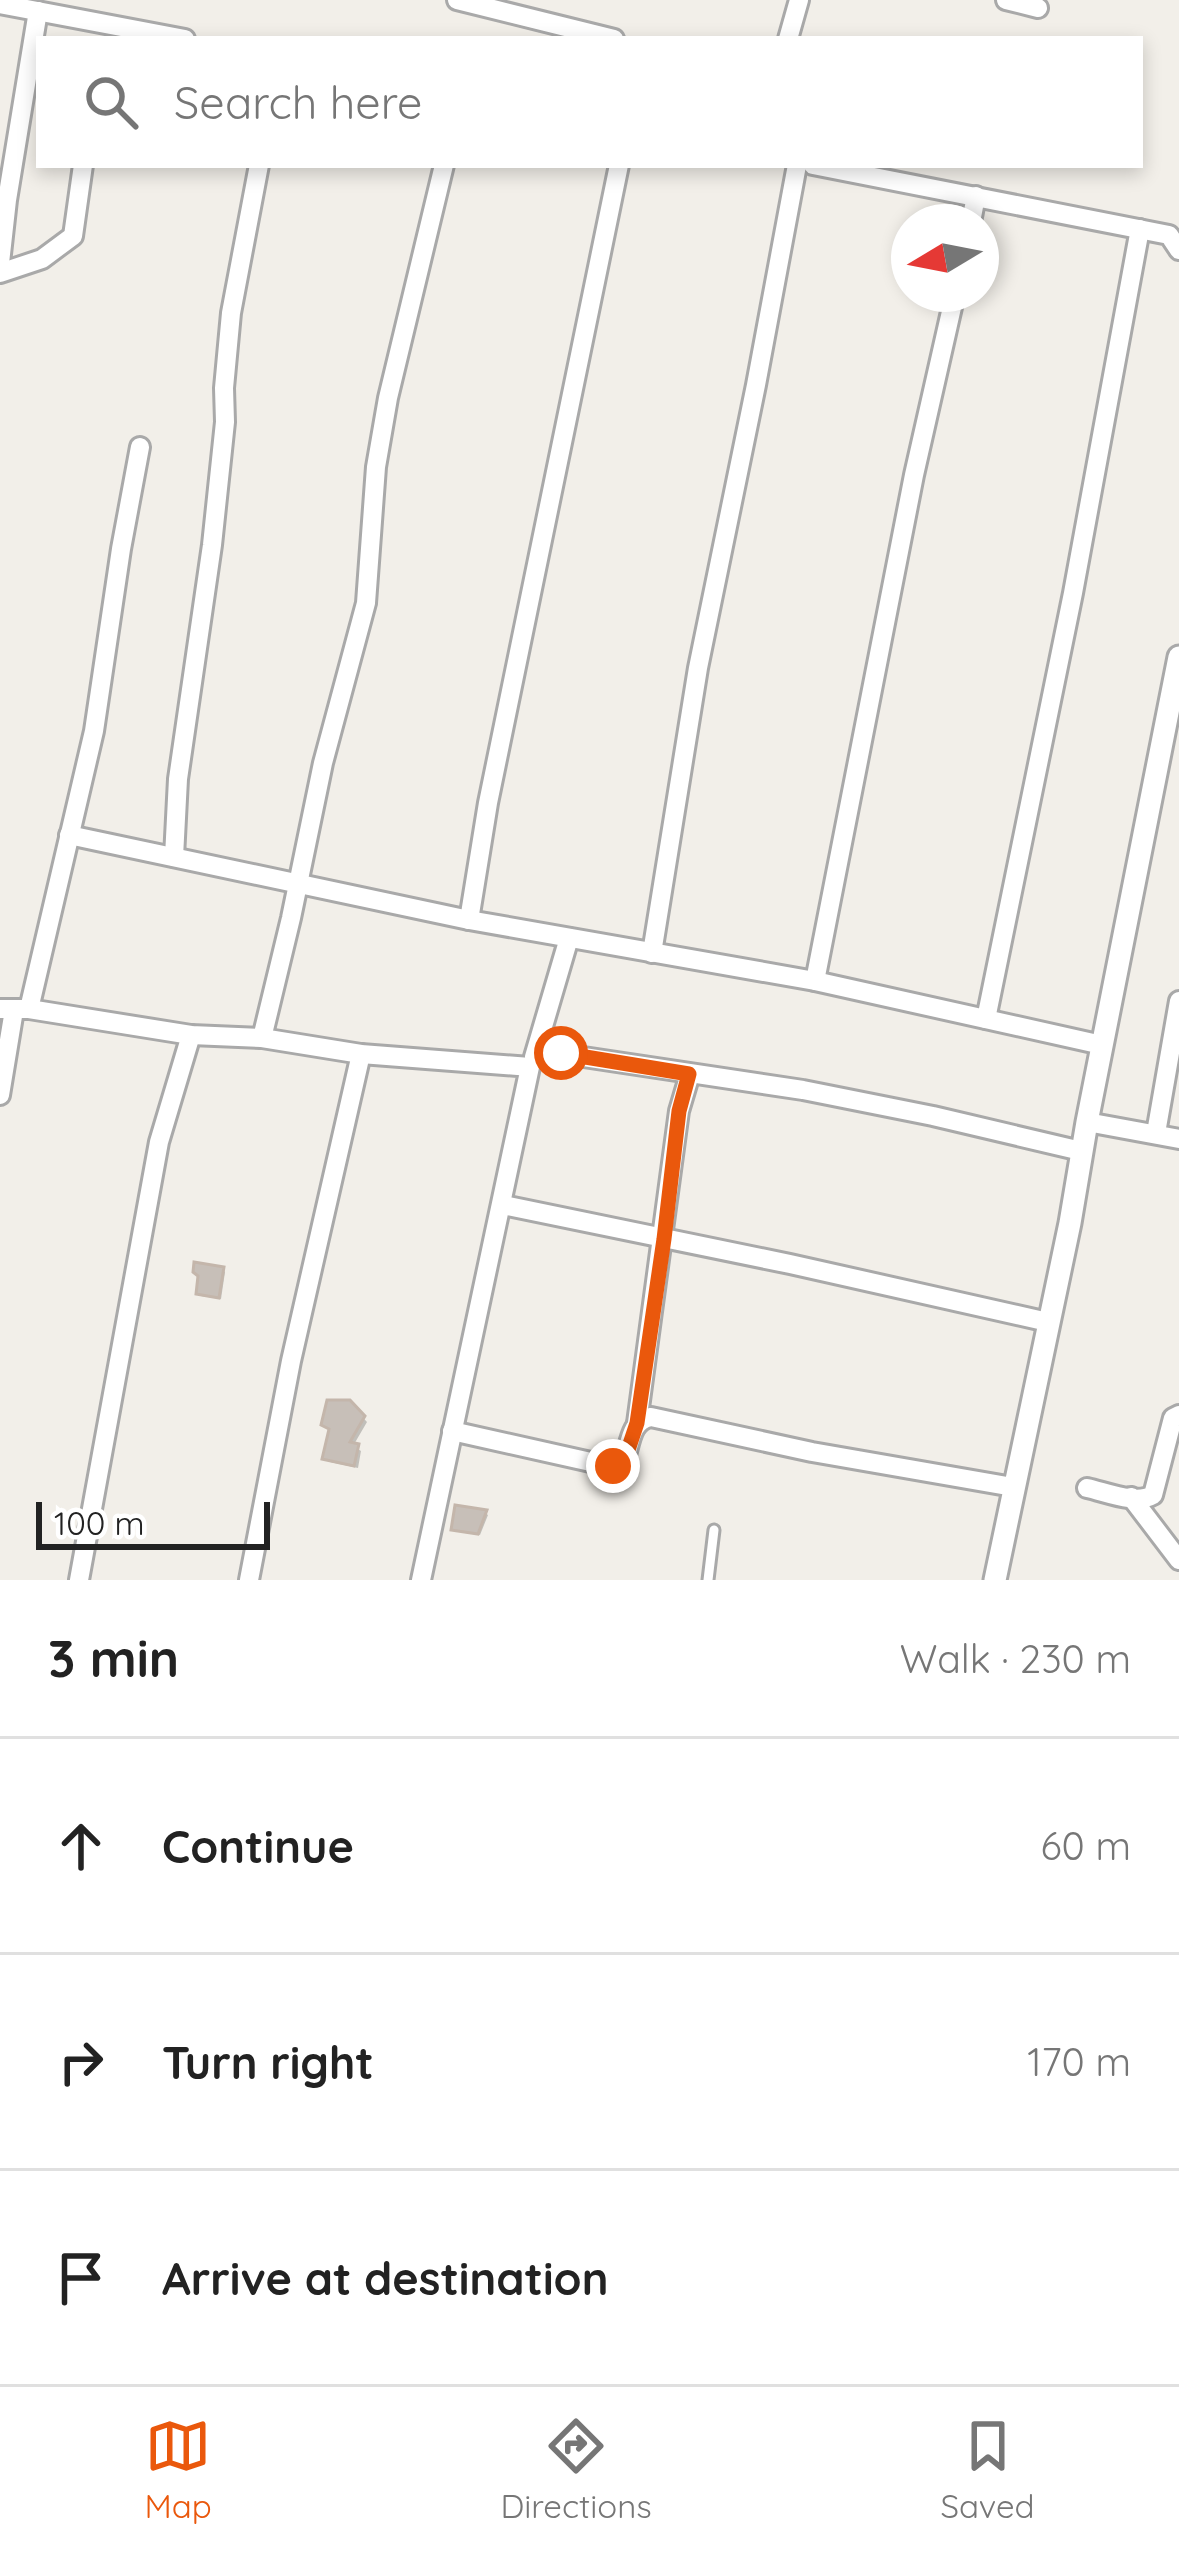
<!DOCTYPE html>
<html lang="en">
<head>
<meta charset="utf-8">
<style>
	:root { --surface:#fff; --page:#f6f6f6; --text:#222; --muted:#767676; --line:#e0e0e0; --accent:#ea580c }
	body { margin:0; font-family:Quicksand,sans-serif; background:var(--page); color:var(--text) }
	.compass { position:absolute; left:891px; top:204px; width:108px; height:108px; border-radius:50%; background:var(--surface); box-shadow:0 6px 18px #0003; rotate:260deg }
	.scale { position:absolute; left:36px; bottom:30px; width:234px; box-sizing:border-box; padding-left:12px; border:6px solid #222; border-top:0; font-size:33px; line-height:42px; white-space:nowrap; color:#222; -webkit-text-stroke:9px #fff; paint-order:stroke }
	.stop { position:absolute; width:36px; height:36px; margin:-27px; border:9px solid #ea580c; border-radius:50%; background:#fff }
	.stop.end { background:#ea580c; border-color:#fff; box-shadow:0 3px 12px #0008 }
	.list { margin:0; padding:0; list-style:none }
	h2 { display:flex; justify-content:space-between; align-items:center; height:156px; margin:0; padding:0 48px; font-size:51px }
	h2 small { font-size:39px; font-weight:400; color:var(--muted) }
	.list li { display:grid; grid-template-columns:78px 1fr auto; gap:36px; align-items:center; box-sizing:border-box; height:216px; padding:0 48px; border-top:3px solid var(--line) }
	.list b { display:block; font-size:45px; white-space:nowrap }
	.list em { font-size:39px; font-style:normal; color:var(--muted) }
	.icon { flex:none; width:66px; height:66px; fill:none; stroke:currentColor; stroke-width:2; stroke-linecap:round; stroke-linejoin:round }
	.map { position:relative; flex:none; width:1179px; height:1580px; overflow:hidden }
	.search { position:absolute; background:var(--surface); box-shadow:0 6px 18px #0003; left:36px; right:36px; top:36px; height:132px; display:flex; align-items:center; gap:30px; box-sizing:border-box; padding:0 42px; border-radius:0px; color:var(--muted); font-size:45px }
	.sheet { height:804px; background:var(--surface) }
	nav { display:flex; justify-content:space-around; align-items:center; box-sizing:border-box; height:168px; border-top:3px solid var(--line); background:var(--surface); font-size:33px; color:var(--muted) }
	nav a { display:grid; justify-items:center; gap:6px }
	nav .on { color:var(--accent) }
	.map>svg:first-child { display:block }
	.shadow { fill:#0003 }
	.building { fill:#c7bfb8; stroke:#c4b6ab; stroke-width:3 }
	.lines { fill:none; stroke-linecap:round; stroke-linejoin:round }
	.service-casing { stroke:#a9a9a9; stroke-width:15 }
	.minor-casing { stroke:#a9a9a9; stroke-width:24 }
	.tertiary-casing { stroke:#a9a9a9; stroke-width:27 }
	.service { stroke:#fff; stroke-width:9 }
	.minor { stroke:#fff; stroke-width:18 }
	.tertiary { stroke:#fff; stroke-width:21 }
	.route { stroke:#ea580c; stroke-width:15 }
</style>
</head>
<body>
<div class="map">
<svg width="1179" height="1580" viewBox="0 0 1179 1580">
	<rect width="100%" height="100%" fill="#f2efe9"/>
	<g class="shadow">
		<polygon points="223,1270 225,1272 221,1299 201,1296 199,1293"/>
		<polygon points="349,1403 367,1422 353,1446 361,1451 358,1468 330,1462 326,1458"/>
		<polygon points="485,1513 488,1515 480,1535 454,1529"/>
	</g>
	<g class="building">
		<polygon points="194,1262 224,1267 219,1298 196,1294 198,1276 193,1272"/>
		<polygon points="327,1400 350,1400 365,1416 350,1442 359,1444 354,1466 322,1459 329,1429 321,1425"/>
		<polygon points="455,1505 487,1510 478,1534 451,1530"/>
	</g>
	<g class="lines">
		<defs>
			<polyline id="service" points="708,1580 714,1530"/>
			<g id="minor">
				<polyline points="457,0 614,39"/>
				<polyline points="1006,0 1038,8"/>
				<polyline points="0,4 185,39"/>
				<polyline points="788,39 799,0"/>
				<polyline points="813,165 1169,235 1179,250"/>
				<polyline points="971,222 976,196"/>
				<polyline points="0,263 7,200 38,11"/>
				<polyline points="0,273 42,259 73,236 83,165"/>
				<polyline points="69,835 469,920 815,981 1102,1045"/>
				<polyline points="174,857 178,779 212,545 225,422 224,388 231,313 259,165"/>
				<polyline points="469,920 488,803 619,165"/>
				<polyline points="652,953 698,668 756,385 797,165"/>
				<polyline points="815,981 914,475 955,294"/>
				<polyline points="0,1009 29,1009 191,1035 262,1038 361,1054 530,1067 421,1580"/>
				<polyline points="29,1009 94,731 121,549 140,447"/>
				<polyline points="986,1019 1073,593 1140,229"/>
				<polyline points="262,1038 291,918 323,763 366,603 376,467 388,398 444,165"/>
				<polyline points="537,1050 803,1090 933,1116 1081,1151"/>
				<polyline points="534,1057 569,938"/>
				<polyline points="0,1095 14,1010"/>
				<polyline points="1087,1122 1179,1139"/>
				<polyline points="1156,1133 1179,1001"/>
				<polyline points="503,1205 790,1264 1048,1322"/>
				<polyline points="637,1423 679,1111 690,1074"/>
				<path d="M452 1431 613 1467 624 1462C630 1445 630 1420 651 1417L812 1452 1013 1487"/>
				<path d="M1087 1488C1106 1492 1136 1505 1153 1495L1173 1418 1179 1415"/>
				<polyline points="1131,1497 1179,1560"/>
				<polyline points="79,1580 159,1142 191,1035"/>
				<polyline points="249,1580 291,1361 361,1054"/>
			</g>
			<polyline id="tertiary" points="995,1580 1070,1223 1087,1122 1179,657"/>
		</defs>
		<use href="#service" class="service-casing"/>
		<use href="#minor" class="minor-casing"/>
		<use href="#tertiary" class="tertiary-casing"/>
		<use href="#service" class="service"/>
		<use href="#minor" class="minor"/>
		<use href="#tertiary" class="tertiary"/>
	</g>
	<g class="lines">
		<polyline class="route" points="561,1053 689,1074 679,1111 664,1239 637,1423 624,1462 613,1466"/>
	</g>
</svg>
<svg class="compass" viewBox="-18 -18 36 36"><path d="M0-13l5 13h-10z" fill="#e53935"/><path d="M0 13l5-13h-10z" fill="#767676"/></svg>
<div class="scale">100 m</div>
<div class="stop" style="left:561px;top:1053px"></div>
<div class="stop end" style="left:613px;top:1466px"></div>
<div class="search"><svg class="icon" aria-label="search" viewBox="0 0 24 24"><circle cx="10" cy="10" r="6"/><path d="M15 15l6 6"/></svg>Search here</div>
</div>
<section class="sheet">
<h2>3 min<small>Walk · 230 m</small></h2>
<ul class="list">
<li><svg class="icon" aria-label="ahead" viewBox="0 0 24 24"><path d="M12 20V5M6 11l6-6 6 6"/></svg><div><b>Continue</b></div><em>60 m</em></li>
<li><svg class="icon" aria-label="right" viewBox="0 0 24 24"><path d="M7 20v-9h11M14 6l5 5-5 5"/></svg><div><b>Turn right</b></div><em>170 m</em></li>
<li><svg class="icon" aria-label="arrive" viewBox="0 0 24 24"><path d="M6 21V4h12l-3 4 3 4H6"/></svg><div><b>Arrive at destination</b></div></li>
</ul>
</section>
<nav>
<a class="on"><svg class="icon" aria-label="map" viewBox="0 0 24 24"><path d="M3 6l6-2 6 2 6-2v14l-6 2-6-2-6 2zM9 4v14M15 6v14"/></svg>Map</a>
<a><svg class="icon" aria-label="directions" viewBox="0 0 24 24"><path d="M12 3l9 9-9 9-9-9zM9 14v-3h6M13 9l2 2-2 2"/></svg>Directions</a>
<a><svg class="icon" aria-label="saved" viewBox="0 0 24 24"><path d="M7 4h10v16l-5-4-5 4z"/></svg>Saved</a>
</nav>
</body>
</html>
